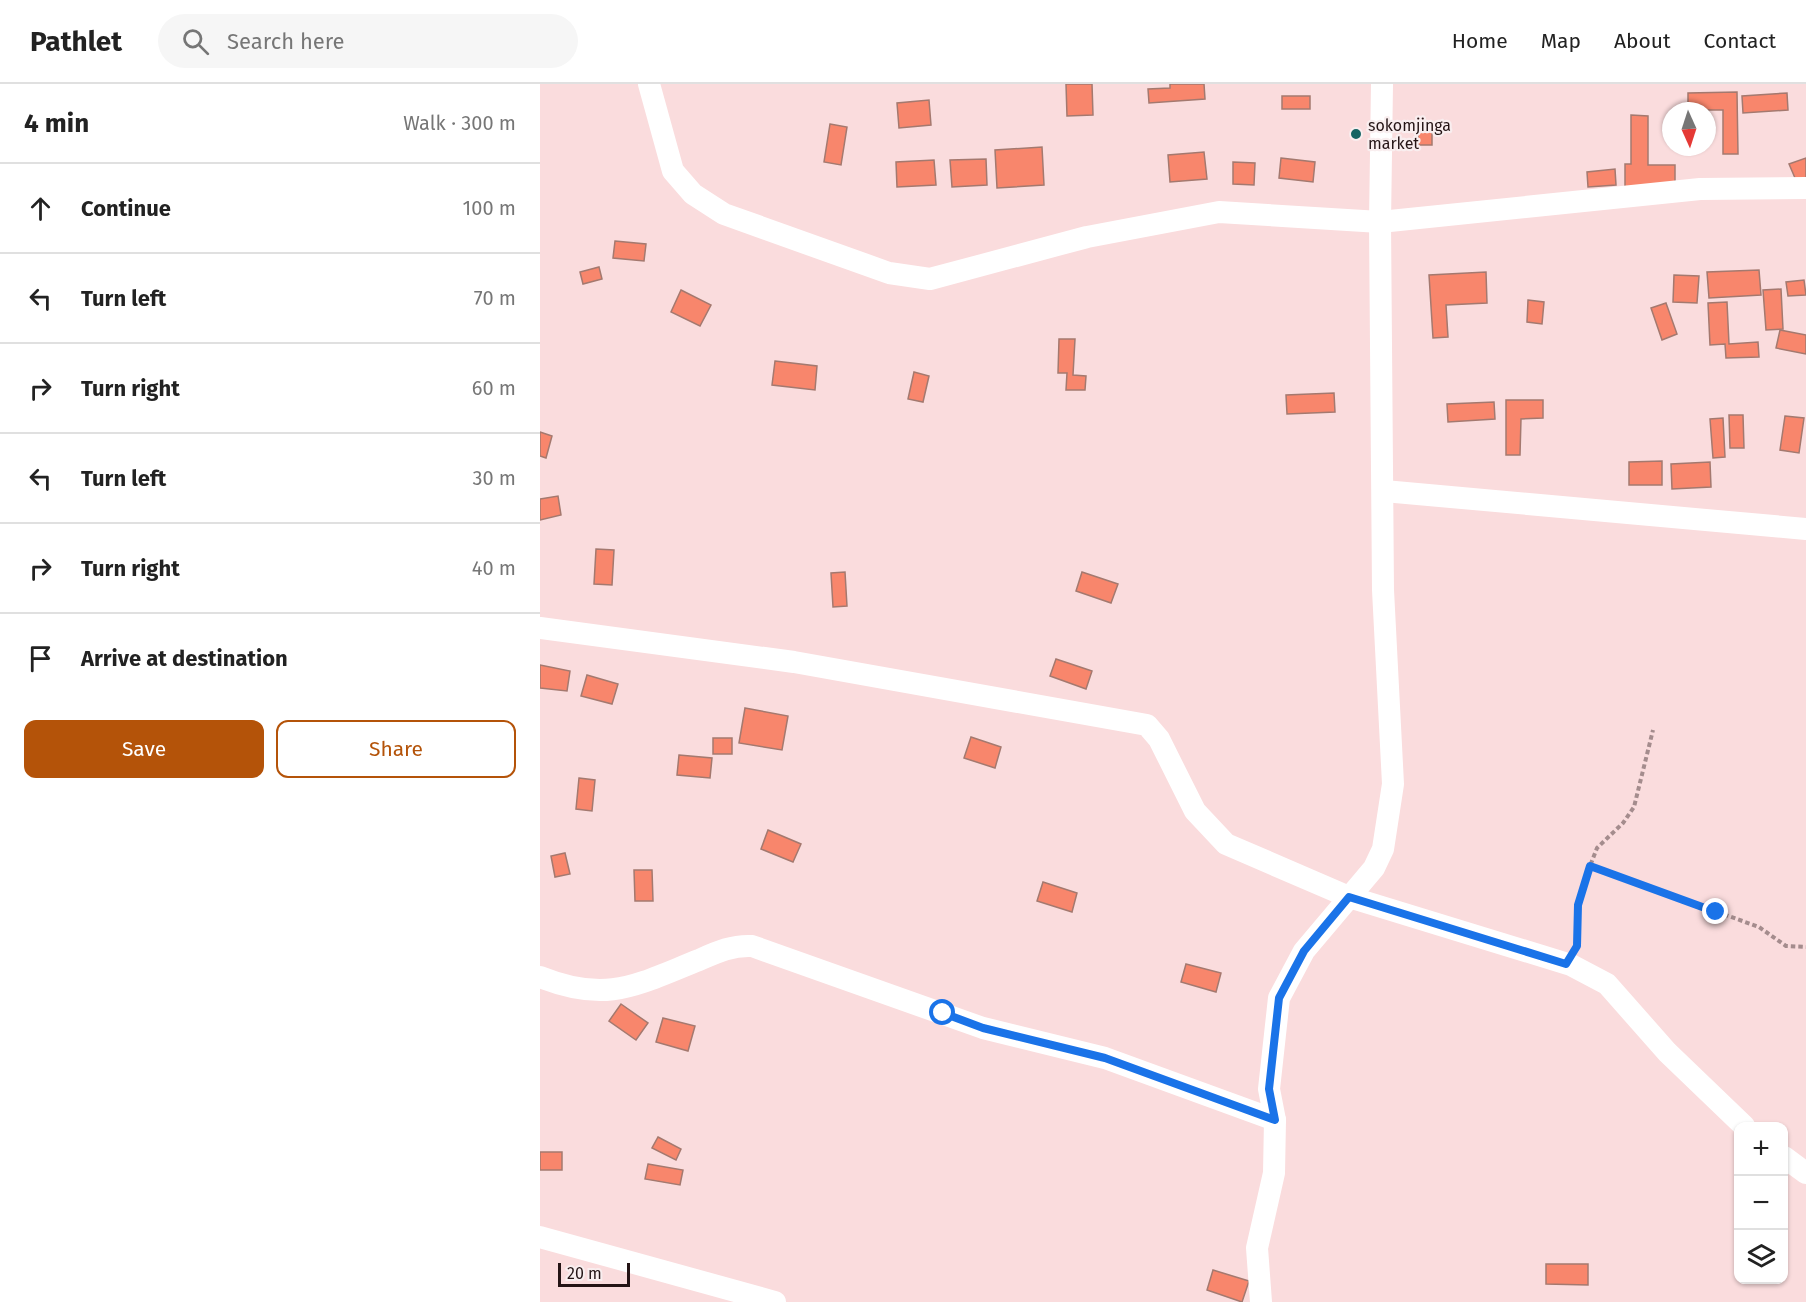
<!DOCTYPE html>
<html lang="en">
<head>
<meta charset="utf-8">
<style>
	:root { --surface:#fff; --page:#f6f6f6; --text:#222; --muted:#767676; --line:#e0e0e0; --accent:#b45309 }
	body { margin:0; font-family:"Fira Sans",sans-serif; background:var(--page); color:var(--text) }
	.controls { position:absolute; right:18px; bottom:18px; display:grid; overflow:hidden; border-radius:12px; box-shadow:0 2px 4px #0004 }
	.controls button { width:54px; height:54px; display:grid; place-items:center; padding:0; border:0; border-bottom:2px solid var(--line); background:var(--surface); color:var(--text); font:30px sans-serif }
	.compass { position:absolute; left:1122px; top:18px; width:54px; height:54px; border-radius:50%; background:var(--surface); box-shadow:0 2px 4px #0004; rotate:177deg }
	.scale { position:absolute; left:18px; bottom:15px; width:72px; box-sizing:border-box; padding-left:6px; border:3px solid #241415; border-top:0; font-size:16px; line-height:21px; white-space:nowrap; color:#241415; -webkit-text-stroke:4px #f9eeef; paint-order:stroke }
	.stop { position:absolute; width:18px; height:18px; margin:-14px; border:4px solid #1a73e8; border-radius:50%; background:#fff }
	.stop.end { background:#1a73e8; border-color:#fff; box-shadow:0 2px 6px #0008 }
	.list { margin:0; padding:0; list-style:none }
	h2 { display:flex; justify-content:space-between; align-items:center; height:78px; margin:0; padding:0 24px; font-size:26px }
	h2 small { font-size:20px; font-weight:400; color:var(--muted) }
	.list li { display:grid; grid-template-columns:39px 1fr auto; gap:18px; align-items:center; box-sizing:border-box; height:90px; padding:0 24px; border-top:2px solid var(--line) }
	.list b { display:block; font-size:22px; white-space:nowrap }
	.list em { font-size:20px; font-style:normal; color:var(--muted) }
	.actions { display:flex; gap:12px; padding:18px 24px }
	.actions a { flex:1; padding:14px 0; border:2px solid var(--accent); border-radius:12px; text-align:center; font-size:21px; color:var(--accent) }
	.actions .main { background:var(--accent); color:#fff }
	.icon { flex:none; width:33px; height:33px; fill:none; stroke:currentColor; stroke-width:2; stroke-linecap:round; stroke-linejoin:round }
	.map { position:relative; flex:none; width:1266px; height:1218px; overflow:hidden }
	header { display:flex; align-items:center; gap:36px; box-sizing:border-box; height:84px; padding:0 30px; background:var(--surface); border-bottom:2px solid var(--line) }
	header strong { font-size:28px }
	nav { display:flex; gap:33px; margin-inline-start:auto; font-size:21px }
	.search { width:420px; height:54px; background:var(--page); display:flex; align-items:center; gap:15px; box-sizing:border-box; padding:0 21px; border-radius:33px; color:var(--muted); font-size:22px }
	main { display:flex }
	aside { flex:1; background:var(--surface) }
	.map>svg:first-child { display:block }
	.building { fill:#f8866c; stroke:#a4796f; stroke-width:1.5 }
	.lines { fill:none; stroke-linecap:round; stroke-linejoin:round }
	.path { stroke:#a48c8d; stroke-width:4; stroke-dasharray:4.5 3; stroke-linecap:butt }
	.street { stroke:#fff; stroke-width:22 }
	.route { stroke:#1a73e8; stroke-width:8 }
	.poi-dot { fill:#146463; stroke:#f9eeef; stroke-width:2 }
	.labels { text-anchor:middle; stroke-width:4.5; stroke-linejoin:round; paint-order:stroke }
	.poi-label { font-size:16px; fill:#241415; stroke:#f9eeef; text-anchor:start }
</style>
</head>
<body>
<header>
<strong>Pathlet</strong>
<div class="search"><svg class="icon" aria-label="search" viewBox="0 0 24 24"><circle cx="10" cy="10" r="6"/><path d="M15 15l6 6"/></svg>Search here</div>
<nav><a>Home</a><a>Map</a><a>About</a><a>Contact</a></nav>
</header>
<main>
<aside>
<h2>4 min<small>Walk · 300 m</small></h2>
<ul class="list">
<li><svg class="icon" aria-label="ahead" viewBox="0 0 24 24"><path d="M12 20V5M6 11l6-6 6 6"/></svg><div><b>Continue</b></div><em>100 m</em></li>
<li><svg class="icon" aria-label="left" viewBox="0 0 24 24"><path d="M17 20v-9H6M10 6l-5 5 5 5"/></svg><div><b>Turn left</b></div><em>70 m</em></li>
<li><svg class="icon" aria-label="right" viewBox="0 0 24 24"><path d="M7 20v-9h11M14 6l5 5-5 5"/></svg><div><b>Turn right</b></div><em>60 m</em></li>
<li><svg class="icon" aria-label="left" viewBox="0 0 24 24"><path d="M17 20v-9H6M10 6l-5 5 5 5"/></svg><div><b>Turn left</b></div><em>30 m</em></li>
<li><svg class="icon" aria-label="right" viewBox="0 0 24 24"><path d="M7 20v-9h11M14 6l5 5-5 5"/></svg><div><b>Turn right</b></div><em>40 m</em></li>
<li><svg class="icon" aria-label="arrive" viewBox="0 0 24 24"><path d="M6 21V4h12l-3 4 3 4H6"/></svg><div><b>Arrive at destination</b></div></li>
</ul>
<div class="actions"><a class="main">Save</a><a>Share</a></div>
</aside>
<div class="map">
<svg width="1266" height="1218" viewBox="0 0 1266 1218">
	<rect width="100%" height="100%" fill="#fadcdd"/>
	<g class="building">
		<polygon points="526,0 552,0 553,31 527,32"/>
		<polygon points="630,0 664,0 665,15 609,19 608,5 630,4"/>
		<polygon points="1197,8 1198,70 1183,70 1183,26 1148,26 1148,9"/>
		<polygon points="1247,9 1248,26 1203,29 1202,12"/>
		<rect x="742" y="12" width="28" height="13"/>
		<polygon points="389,16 391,41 359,44 357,19"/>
		<polygon points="1091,31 1108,32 1108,81 1135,81 1135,107 1085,107 1085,80 1091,80"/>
		<rect x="878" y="37" width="14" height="24"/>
		<polygon points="290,40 307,43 301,81 284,78"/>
		<polygon points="502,63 504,101 457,104 455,66"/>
		<polygon points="664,68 667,95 630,98 628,71"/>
		<polygon points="741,74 775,78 773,98 739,94"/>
		<polygon points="1266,74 1266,105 1261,108 1249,80"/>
		<polygon points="446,75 447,101 412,103 410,76"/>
		<polygon points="394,76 396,101 357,103 356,78"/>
		<polygon points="693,78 715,79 714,101 693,100"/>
		<polygon points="1075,85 1076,101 1048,103 1047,88"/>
		<polygon points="75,157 106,160 104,177 73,174"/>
		<polygon points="59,183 62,195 43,200 40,188"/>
		<polygon points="1219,186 1221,211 1169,214 1167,188"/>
		<polygon points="946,188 947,219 906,221 908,253 893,254 889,191"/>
		<polygon points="1134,191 1159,192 1157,219 1133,218"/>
		<polygon points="1264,196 1266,211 1248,212 1246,198"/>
		<polygon points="1241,205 1243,245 1226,246 1223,206"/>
		<polygon points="141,206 171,221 160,242 131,228"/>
		<polygon points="988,216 1004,218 1002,240 987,238"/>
		<polygon points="1187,218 1189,260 1218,258 1219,273 1186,274 1185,260 1170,261 1168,219"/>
		<polygon points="1126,219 1137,250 1122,256 1111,224"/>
		<polygon points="1240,246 1266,251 1266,270 1236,264"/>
		<polygon points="519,255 535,255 533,291 546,292 545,306 526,306 527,289 518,289"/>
		<polygon points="235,277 277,282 275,306 232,301"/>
		<polygon points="374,288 389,292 383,318 368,315"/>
		<polygon points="794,309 795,328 747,330 746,311"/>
		<polygon points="966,316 1003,316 1003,334 981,335 980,371 966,371"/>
		<polygon points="954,318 955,335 908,338 907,320"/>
		<polygon points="1189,331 1203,331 1204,364 1190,364"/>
		<polygon points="1245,332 1264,334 1259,369 1240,366"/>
		<polygon points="1183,334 1185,373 1173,374 1170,335"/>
		<polygon points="0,348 12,352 6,374 0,372"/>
		<polygon points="1122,377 1122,401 1089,401 1089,378"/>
		<polygon points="1170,378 1171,403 1132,405 1131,380"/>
		<polygon points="18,412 21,431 0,436 0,415"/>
		<polygon points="56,465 74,466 72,501 54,500"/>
		<polygon points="305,488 307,522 293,523 291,489"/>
		<polygon points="542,488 578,500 571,519 536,507"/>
		<polygon points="516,575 552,587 546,605 510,592"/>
		<polygon points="0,581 30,587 27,607 0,604"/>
		<polygon points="47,591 78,600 72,620 41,612"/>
		<polygon points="205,624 248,632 242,666 199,659"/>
		<polygon points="431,653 461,663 455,684 424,674"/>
		<rect x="173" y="654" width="19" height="16"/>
		<polygon points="139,671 172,674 170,694 137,691"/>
		<polygon points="39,694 55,696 52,727 36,725"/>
		<polygon points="228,746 261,760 253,778 221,765"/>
		<polygon points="25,769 30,790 15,793 11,772"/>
		<polygon points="94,786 112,786 113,817 95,817"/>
		<polygon points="503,798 537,809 532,828 497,817"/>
		<polygon points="646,880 681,889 676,908 641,898"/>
		<polygon points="81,920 108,939 96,956 69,937"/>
		<polygon points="123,934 155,942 148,967 116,958"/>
		<polygon points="118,1053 141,1065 136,1076 112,1064"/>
		<rect x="0" y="1068" width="22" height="18"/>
		<polygon points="108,1080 143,1086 140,1101 105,1095"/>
		<polygon points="1006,1180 1048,1180 1048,1201 1006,1200"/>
		<polygon points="673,1186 709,1197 702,1218 667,1206"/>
	</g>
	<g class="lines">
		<g class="path">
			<polyline points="1050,782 1219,843 1246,862 1266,863"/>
			<polyline points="1037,861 1038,821 1050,782 1057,764 1083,739 1094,723 1113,646"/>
		</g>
		<g class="street">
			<polyline points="109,0 133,87 153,110 184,130 349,189 390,195 547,153 679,128 840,138 1160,105 1266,104"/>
			<polyline points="844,407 1266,445"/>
			<polyline points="0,544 254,578 607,641 619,655 655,727 686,760 809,813 1031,881 1067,900 1127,968 1204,1042"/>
			<path d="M0 893C67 920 96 901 159 876 177 868 192 861 212 862L443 944 565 974 735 1036"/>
			<polyline points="1244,1073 1266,1089"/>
			<polyline points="0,1153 235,1218"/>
			<polyline points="721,1218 717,1164 734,1089 735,1036 729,1005 739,914 764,867 834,784 843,765 853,700 843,506 840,138 842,0"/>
		</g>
	</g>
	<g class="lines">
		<polyline class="route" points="403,929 443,944 565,974 735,1036 729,1005 739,914 764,867 809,813 1026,880 1037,862 1038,821 1050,782 1176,828"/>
	</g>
	<circle class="poi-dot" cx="816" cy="50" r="6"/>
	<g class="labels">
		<g class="poi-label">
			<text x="828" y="47">sokomjinga<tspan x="828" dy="18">market</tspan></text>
		</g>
	</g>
</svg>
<div class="controls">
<button>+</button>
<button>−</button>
<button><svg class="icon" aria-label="layers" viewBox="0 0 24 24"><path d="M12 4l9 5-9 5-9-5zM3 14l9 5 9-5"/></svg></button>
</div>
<svg class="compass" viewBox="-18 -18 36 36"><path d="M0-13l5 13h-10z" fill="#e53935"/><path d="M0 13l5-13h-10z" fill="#767676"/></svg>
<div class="scale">20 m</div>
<div class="stop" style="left:403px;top:929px"></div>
<div class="stop end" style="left:1176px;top:828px"></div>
</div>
</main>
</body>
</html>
